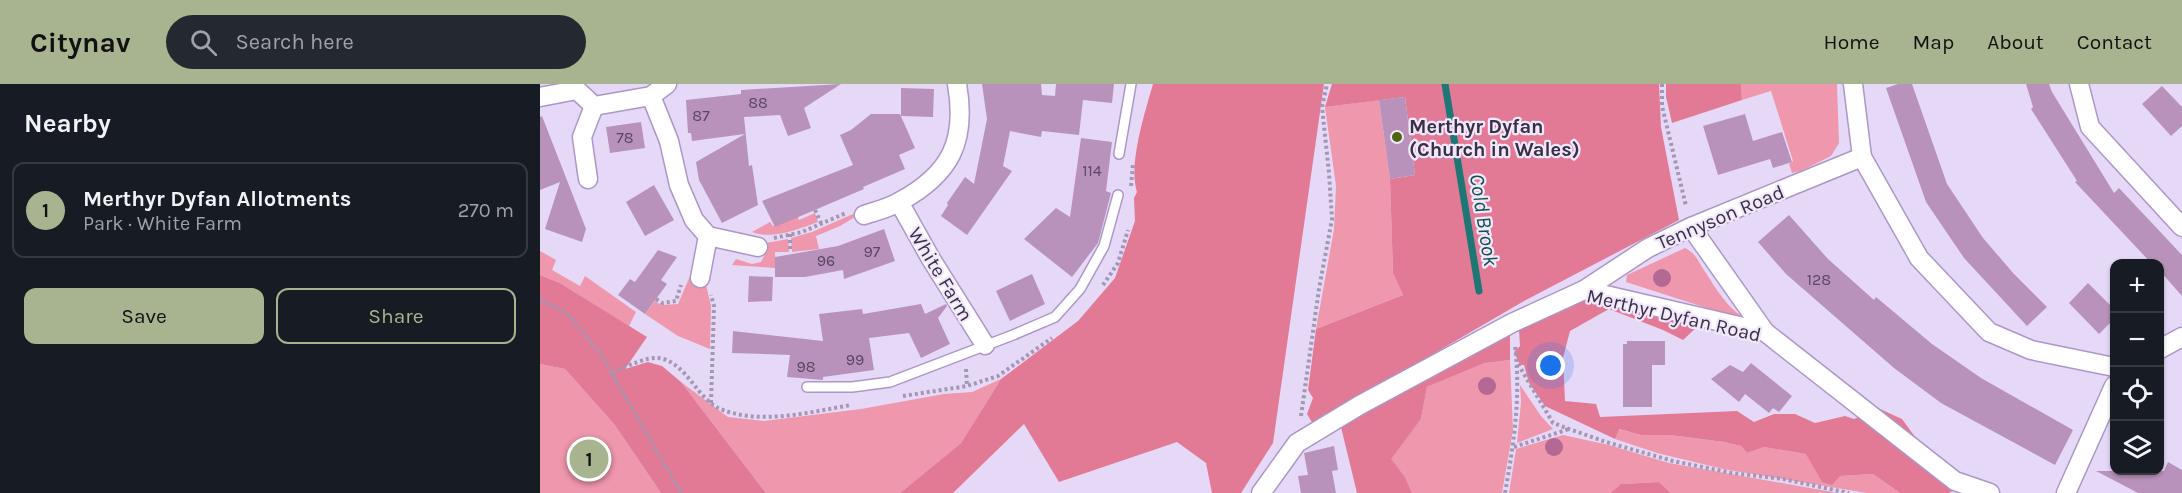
<!DOCTYPE html>
<html lang="en">
<head>
<meta charset="utf-8">
<style>
	:root { --surface:#171b24; --page:#242831; --text:#f1f3f6; --muted:#9ea1a6; --line:#363941; --accent:#a8b38f }
	body { margin:0; font-family:Karla,sans-serif; background:var(--page); color:var(--text) }
	.controls { position:absolute; right:18px; bottom:18px; display:grid; overflow:hidden; border-radius:12px; box-shadow:0 2px 4px #0004 }
	.controls button { width:54px; height:54px; display:grid; place-items:center; padding:0; border:0; border-bottom:2px solid var(--line); background:var(--surface); color:var(--text); font:30px sans-serif }
	.you { position:absolute; left:1011px; top:282px; width:21px; height:21px; margin:-15px; border:4px solid #fff; border-radius:50%; background:#1a73e8; box-shadow:0 0 0 9px #1a73e833 }
	.badge { display:grid; place-items:center; width:39px; height:39px; border-radius:50%; background:var(--accent); color:#111; font-size:20px; font-weight:700 }
	.pin { position:absolute; translate:-50% -50%; border:3px solid #fff; box-shadow:0 2px 6px #0006 }
	.list { margin:0; padding:0; list-style:none }
	h2 { display:flex; justify-content:space-between; align-items:center; height:78px; margin:0; padding:0 24px; font-size:26px }
	h2 small { font-size:20px; font-weight:400; color:var(--muted) }
	.list li { display:grid; grid-template-columns:39px 1fr auto; gap:18px; align-items:center; box-sizing:border-box; height:96px; margin:0 12px 12px; padding:0 12px; border:2px solid var(--line); border-radius:12px }
	.list b { display:block; font-size:22px; white-space:nowrap }
	.list p { margin:0; font-size:20px; white-space:nowrap; color:var(--muted) }
	.list em { font-size:20px; font-style:normal; color:var(--muted) }
	.actions { display:flex; gap:12px; padding:18px 24px }
	.actions a { flex:1; padding:14px 0; border:2px solid var(--accent); border-radius:12px; text-align:center; font-size:21px; color:var(--accent) }
	.actions .main { background:var(--accent); color:#111 }
	.icon { flex:none; width:33px; height:33px; fill:none; stroke:currentColor; stroke-width:2; stroke-linecap:round; stroke-linejoin:round }
	.map { position:relative; flex:none; width:1642px; height:409px; overflow:hidden }
	header { display:flex; align-items:center; gap:36px; box-sizing:border-box; height:84px; padding:0 30px; background:var(--accent); color:#111 }
	header strong { font-size:28px }
	nav { display:flex; gap:33px; margin-inline-start:auto; font-size:21px }
	.search { width:420px; height:54px; background:var(--page); display:flex; align-items:center; gap:15px; box-sizing:border-box; padding:0 21px; border-radius:33px; color:var(--muted); font-size:22px }
	main { display:flex }
	aside { flex:1; background:var(--surface) }
	.map>svg:first-child { display:block }
	.green { fill:#ef97ac }
	.forest { fill:#e27a95 }
	.lines { fill:none; stroke-linecap:round; stroke-linejoin:round }
	.stream { stroke:#1c7775; stroke-width:7 }
	.building { fill:#b992bb }
	.lane-casing { stroke:#ac97c7; stroke-width:12 }
	.street-casing { stroke:#ac97c7; stroke-width:21 }
	.path { stroke:#a398b3; stroke-width:4; stroke-dasharray:3 3; stroke-linecap:butt }
	.lane { stroke:#fff; stroke-width:9 }
	.street { stroke:#fff; stroke-width:18 }
	.tree { fill:#b46894 }
	.poi-dot { fill:#4e6411; stroke:#f1e8fd; stroke-width:2 }
	.labels { text-anchor:middle; stroke-width:4.5; stroke-linejoin:round; paint-order:stroke }
	.number-label { font-size:16px; fill:#594862 }
	.poi-label { font-size:20px; font-weight:bold; fill:#393044; stroke:#f1e8fd; text-anchor:start }
	.street-label { font-size:20px; fill:#393044; stroke:#f1e8fd }
	.water-label { font-size:21px; font-style:italic; fill:#0f524a; stroke:#f1e8fd }
</style>
</head>
<body>
<header>
<strong>Citynav</strong>
<div class="search"><svg class="icon" aria-label="search" viewBox="0 0 24 24"><circle cx="10" cy="10" r="6"/><path d="M15 15l6 6"/></svg>Search here</div>
<nav><a>Home</a><a>Map</a><a>About</a><a>Contact</a></nav>
</header>
<main>
<aside>
<h2>Nearby<small></small></h2>
<ul class="list">
<li><span class="badge">1</span><div><b>Merthyr Dyfan Allotments</b><p>Park · White Farm</p></div><em>270 m</em></li>
</ul>
<div class="actions"><a class="main">Save</a><a>Share</a></div>
</aside>
<div class="map">
<svg width="1642" height="409" viewBox="0 0 1642 409">
	<rect width="100%" height="100%" fill="#e6d9f8"/>
	<g class="green">
		<polygon points="1201,0 1297,0 1299,59 1291,72 1261,87 1252,89 1249,80 1253,77 1231,7 1202,16"/>
		<polygon points="839,16 850,95 853,189 863,211 776,245 794,145 796,102 785,23"/>
		<path d="M275 129 278 138C259 145 232 156 212 148L230 138 233 142 257 131 259 136Z"/>
		<polygon points="313,130 315,133 300,142 276,152 279,165 252,168 251,154 272,148"/>
		<polygon points="248,155 249,168 235,168 235,184 192,181 196,175 212,180 221,178 226,168 226,159"/>
		<path d="M1145 164C1157 170 1158 178 1166 189 1176 205 1187 223 1203 233L1204 236 1086 198 1087 191Z"/>
		<polygon points="0,167 16,176 12,186 40,202 45,192 96,228 89,242 20,199 0,191"/>
		<polygon points="150,192 155,199 166,201 171,222 170,265 138,252 105,230 115,217 121,221 138,220"/>
		<polygon points="970,276 973,346 962,409 872,409 865,393 850,375 881,335 887,303 945,279"/>
		<polygon points="0,280 25,285 74,340 121,409 0,409"/>
		<polygon points="461,295 421,359 360,409 226,409 141,298 188,333 224,337 321,325 404,310 432,308"/>
		<polygon points="980,301 1001,332 1013,345 977,359 981,318"/>
		<polygon points="1078,345 1101,351 1130,351 1184,358 1201,362 1207,369 1224,363 1267,370 1282,398 1300,392 1333,390 1360,409 1327,409 1183,385 1117,369 1075,355"/>
		<polygon points="1023,351 1069,361 1129,379 1298,409 1131,409 1119,398 1081,400 1070,409 969,409 976,365"/>
	</g>
	<g class="forest">
		<path d="M613 0H784L733 359 701 409H672L666 379 637 358 519 398 484 340 413 409H360L421 359 461 295 538 237 575 194 595 137 594 114 597 108C588 81 605 28 613 0Z"/>
		<polygon points="792,0 1119,0 1121,43 1139,136 984,217 773,340 767,330 773,314 768,306 776,245 863,211 853,189 850,95 875,91 865,13 785,23"/>
		<polygon points="1126,0 1201,0 1202,16 1132,39 1126,13"/>
		<polygon points="0,191 20,199 107,253 85,285 108,278 122,282 141,298 226,409 121,409 74,340 25,285 0,280"/>
		<polygon points="1042,208 1155,229 1158,242 1143,256 1123,246 1069,225 1030,247 1023,274 1025,317 1056,320 1060,333 1197,327 1214,338 1234,330 1255,330 1275,339 1305,332 1314,335 1340,325 1362,335 1386,368 1410,384 1414,406 1409,409 1360,409 1333,390 1300,392 1292,401 1282,398 1266,370 1224,363 1207,369 1201,362 1184,358 1130,351 1101,351 1079,345 1075,355 1005,322 989,299 984,281 980,281 974,268 980,262 979,245"/>
		<polygon points="970,250 970,276 945,279 887,303 881,335 851,375 865,393 872,409 817,409 800,339"/>
		<polygon points="1119,398 1131,409 1070,409 1081,400"/>
	</g>
	<g class="lines">
		<polyline class="stream" points="905,0 939,207"/>
	</g>
	<g class="building">
		<polygon points="301,0 264,24 271,44 248,52 240,31 204,33 209,82 212,81 218,121 182,139 159,96 156,78 205,50 152,57 151,49 148,49 146,16 201,10 201,6"/>
		<polygon points="442,0 501,0 502,11 515,12 516,0 574,0 572,19 543,16 539,51 502,47 501,53 470,47 463,82 472,87 427,151 401,132 408,121 407,119 425,93 434,100 447,35"/>
		<polygon points="1358,0 1372,0 1407,100 1443,154 1474,190 1507,223 1487,242 1424,174 1386,118 1346,4"/>
		<polygon points="1486,0 1509,0 1512,8 1574,109 1579,104 1642,171 1642,212 1620,187 1620,180 1612,180 1535,98 1537,97 1491,25 1493,23"/>
		<polygon points="1622,2 1642,23 1642,42 1631,52 1602,20"/>
		<polygon points="361,4 394,5 393,33 361,32"/>
		<polygon points="865,13 875,91 850,95 839,16"/>
		<polygon points="331,30 360,30 375,64 359,71 365,85 323,103 324,105 235,143 222,117 313,81 300,51 311,46"/>
		<polygon points="1205,30 1213,57 1242,48 1252,78 1233,84 1230,75 1178,91 1163,42"/>
		<polygon points="2,32 46,145 42,158 5,145 20,98 0,106 0,33"/>
		<polygon points="101,38 105,64 70,69 66,43"/>
		<polygon points="541,54 572,58 566,107 571,109 558,159 532,193 484,155 516,124 530,133"/>
		<polygon points="114,101 134,136 105,152 86,118"/>
		<polygon points="1249,131 1288,175 1334,216 1336,213 1392,260 1441,294 1533,346 1515,381 1401,319 1354,284 1246,190 1218,158"/>
		<polygon points="344,145 355,177 304,195 303,186 265,193 235,193 235,173 298,162"/>
		<polygon points="118,166 137,173 121,196 127,200 105,230 78,211 90,195 95,198"/>
		<polygon points="492,190 505,220 470,237 456,207"/>
		<polygon points="209,192 233,193 232,217 208,218"/>
		<polygon points="1548,199 1575,226 1575,234 1559,250 1529,219"/>
		<polygon points="381,220 385,230 406,220 407,222 398,234 410,260 381,274 369,249 329,254 334,286 283,293 283,296 247,293 250,271 192,269 193,247 283,257 279,230 322,225 323,230"/>
		<polygon points="1087,257 1125,257 1125,281 1112,281 1112,323 1083,323 1083,260 1087,260"/>
		<polygon points="1211,279 1252,312 1239,328 1233,324 1229,329 1205,310 1199,318 1171,295 1190,281 1203,288"/>
		<polygon points="794,362 798,386 792,387 796,409 761,409 758,392 768,391 764,369"/>
		<polygon points="1628,378 1642,386 1642,409 1598,409 1556,387 1624,387"/>
	</g>
	<g class="lines">
		<defs>
			<g id="lane">
				<polyline points="579,70 591,0"/>
				<polyline points="267,303 312,303 350,298 473,251 515,233 540,205 564,162 578,111"/>
			</g>
			<g id="street">
				<polyline points="1539,0 1550,43 1642,143"/>
				<polyline points="111,12 129,57 139,101 154,136 168,152 218,163"/>
				<polyline points="0,13 37,6 54,22 111,12 127,0"/>
				<polyline points="1322,73 1379,174 1449,248 1491,266 1574,283"/>
				<polyline points="48,95 42,53 54,22"/>
				<polyline points="359,118 391,175 445,261"/>
				<path d="M324 131C336 127 349 124 359 118 411 90 427 57 417 0"/>
				<polyline points="1151,143 1225,248"/>
				<polyline points="160,194 168,152"/>
				<polyline points="1044,206 1108,164 1151,143 1322,73 1313,0"/>
				<polyline points="1620,265 1642,253"/>
				<polyline points="721,409 757,359 820,321 972,239 1044,206 1225,248 1415,397 1450,409"/>
				<polyline points="1526,409 1574,302"/>
			</g>
		</defs>
		<use href="#lane" class="lane-casing"/>
		<use href="#street" class="street-casing"/>
		<g class="path">
			<polyline points="1122,0 1122,22 1146,122"/>
			<polyline points="591,102 593,80"/>
			<polyline points="275,126 281,139"/>
			<polyline points="250,150 250,168"/>
			<polyline points="234,154 262,148 306,129"/>
			<polyline points="563,201 578,179 588,146"/>
			<polyline points="116,215 122,219 136,217 141,201"/>
			<polyline points="0,216 26,228 60,269 141,409"/>
			<polyline points="978,280 1013,339 1029,345 1066,358 1133,377 1192,389 1243,395 1309,409"/>
			<polyline points="426,285 427,302"/>
			<path d="M72 288C113 272 124 262 155 302 161 310 170 320 178 324 219 342 270 328 311 321"/>
			<polyline points="363,312 427,302 458,292 512,254"/>
			<polyline points="171,319 174,222 171,211"/>
			<polyline points="761,332 779,205 792,135 789,89 782,23 787,0"/>
			<polyline points="974,363 1029,345"/>
			<path d="M965 409C974 359 981 312 975 261"/>
		</g>
		<use href="#lane" class="lane"/>
		<use href="#street" class="street"/>
	</g>
	<g class="tree">
		<circle cx="1122" cy="194" r="9"/>
		<circle cx="947" cy="302" r="9"/>
		<circle cx="1014" cy="363" r="9"/>
	</g>
	<circle class="poi-dot" cx="857" cy="53" r="6"/>
	<g class="labels">
		<g class="number-label">
			<text x="218" y="24">88</text>
			<text x="161" y="37">87</text>
			<text x="85" y="59">78</text>
			<text x="552" y="92">114</text>
			<text x="332" y="173">97</text>
			<text x="286" y="182">96</text>
			<text x="1279" y="201">128</text>
			<text x="315" y="281">99</text>
			<text x="266" y="288">98</text>
		</g>
		<g class="poi-label">
			<text x="869" y="49">Merthyr Dyfan<tspan x="869" dy="23">(Church in Wales)</tspan></text>
		</g>
		<g class="street-label">
			<text transform="translate(1180 133) rotate(-23)" y="7">Tennyson Road</text>
			<text transform="translate(401 190) rotate(59)" y="7">White Farm</text>
			<text transform="translate(1134 231) rotate(13)" y="7">Merthyr Dyfan Road</text>
		</g>
		<g class="water-label">
			<text transform="translate(944 136) rotate(81)" y="7">Cold Brook</text>
		</g>
	</g>
</svg>
<div class="controls">
<button>+</button>
<button>−</button>
<button><svg class="icon" aria-label="locate" viewBox="0 0 24 24"><circle cx="12" cy="12" r="6"/><path d="M12 2v4M12 18v4M2 12h4M18 12h4"/></svg></button>
<button><svg class="icon" aria-label="layers" viewBox="0 0 24 24"><path d="M12 4l9 5-9 5-9-5zM3 14l9 5 9-5"/></svg></button>
</div>
<div class="you"></div>
<div class="pin badge" style="left:49px;top:375px">1</div>
</div>
</main>
</body>
</html>
